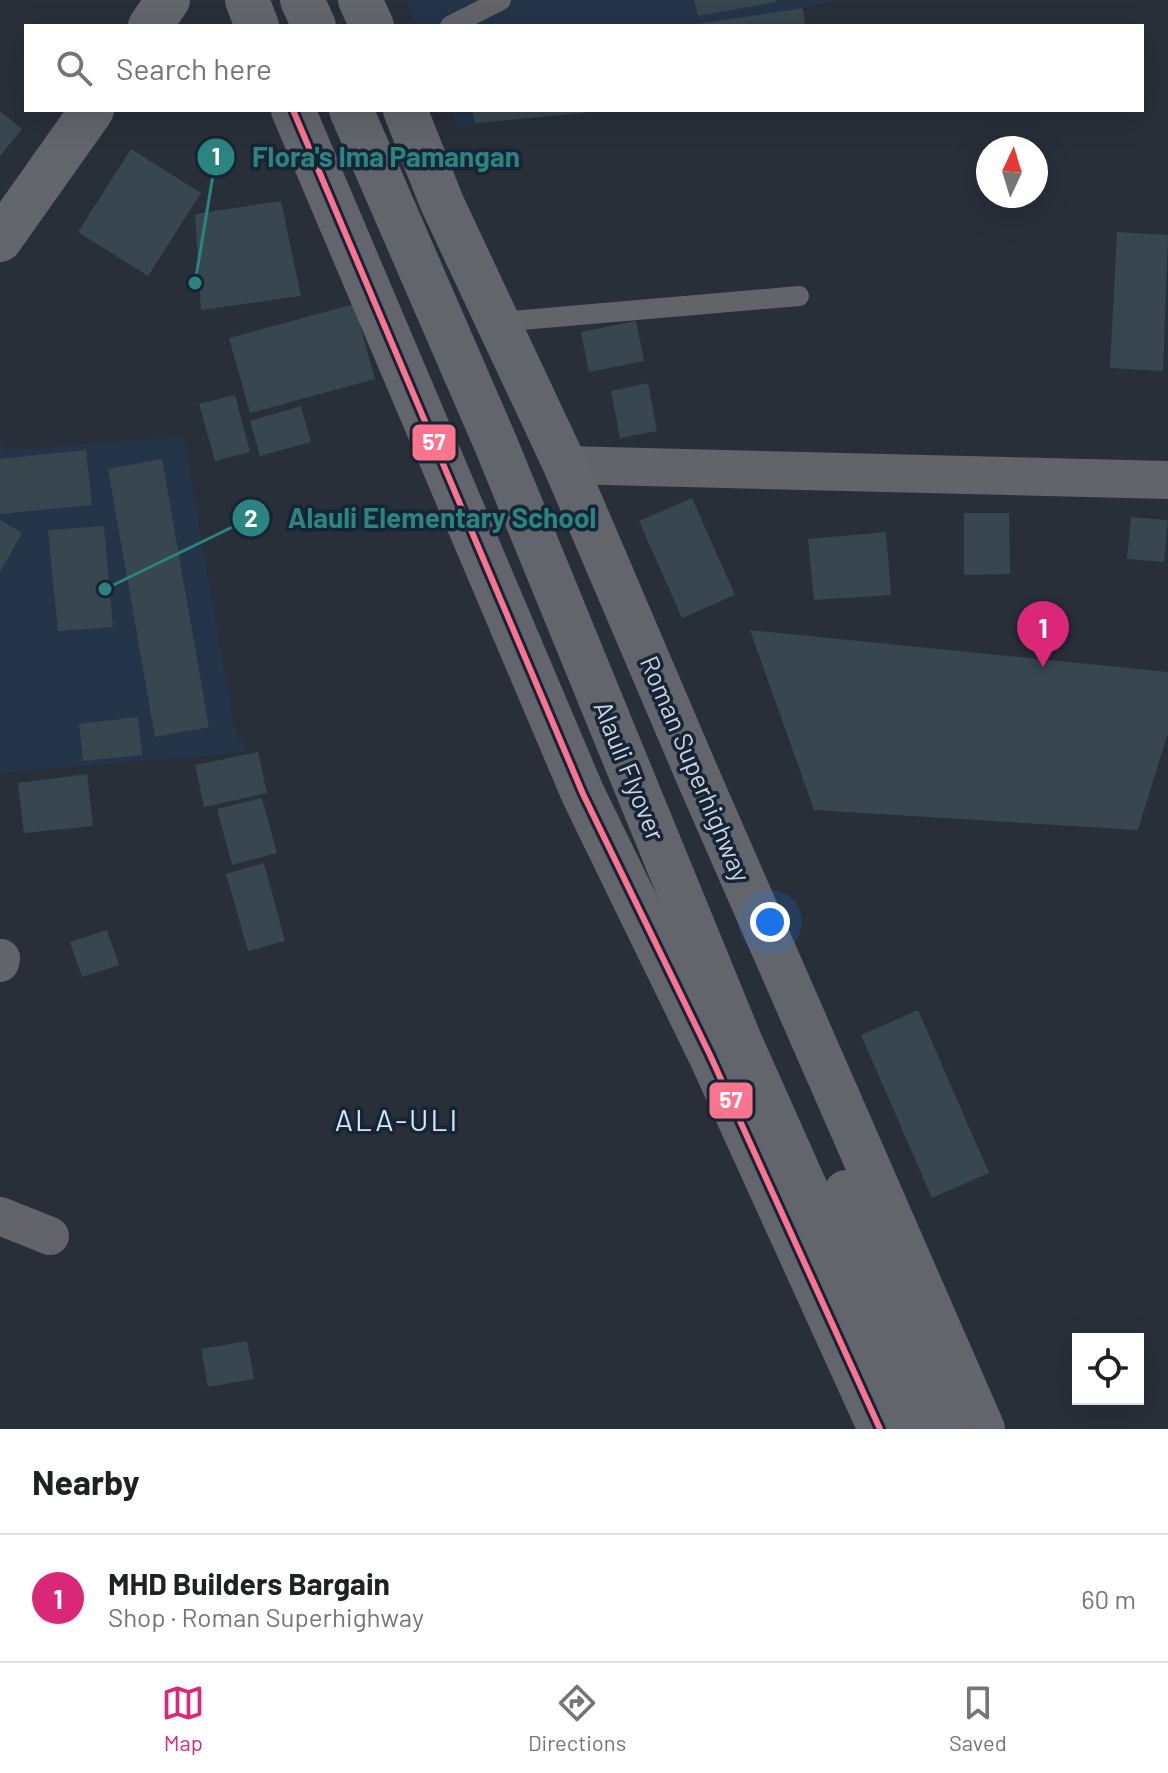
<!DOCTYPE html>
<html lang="en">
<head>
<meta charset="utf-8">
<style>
	:root { --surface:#fff; --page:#f6f6f6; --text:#202124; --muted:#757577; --line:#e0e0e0; --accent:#db2777 }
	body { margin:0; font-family:Barlow,sans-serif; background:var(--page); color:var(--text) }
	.controls { position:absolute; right:24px; bottom:24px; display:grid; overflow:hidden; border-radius:0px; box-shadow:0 8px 32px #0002 }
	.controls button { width:72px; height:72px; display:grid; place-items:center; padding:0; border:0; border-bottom:2px solid var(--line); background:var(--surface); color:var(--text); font:40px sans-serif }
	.compass { position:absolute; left:976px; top:136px; width:72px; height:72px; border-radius:50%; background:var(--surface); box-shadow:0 8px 32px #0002; rotate:4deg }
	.you { position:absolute; left:770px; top:922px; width:28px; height:28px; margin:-20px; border:6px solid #fff; border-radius:50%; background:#1a73e8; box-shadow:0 0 0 12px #1a73e833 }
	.badge { display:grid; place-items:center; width:52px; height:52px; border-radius:50%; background:var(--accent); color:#fff; font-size:26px; font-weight:700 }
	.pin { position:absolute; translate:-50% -66px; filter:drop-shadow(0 2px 4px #0008) }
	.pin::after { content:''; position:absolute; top:42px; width:28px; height:24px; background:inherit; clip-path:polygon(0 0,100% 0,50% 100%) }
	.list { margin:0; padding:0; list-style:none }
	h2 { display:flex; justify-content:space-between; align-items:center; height:104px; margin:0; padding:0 32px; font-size:34px }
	h2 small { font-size:26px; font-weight:400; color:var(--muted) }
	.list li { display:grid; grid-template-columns:52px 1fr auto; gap:24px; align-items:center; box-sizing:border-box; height:128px; padding:0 32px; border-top:2px solid var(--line) }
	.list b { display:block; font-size:30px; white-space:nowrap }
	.list p { margin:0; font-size:26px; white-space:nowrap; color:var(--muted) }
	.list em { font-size:26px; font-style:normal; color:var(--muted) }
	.icon { flex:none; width:44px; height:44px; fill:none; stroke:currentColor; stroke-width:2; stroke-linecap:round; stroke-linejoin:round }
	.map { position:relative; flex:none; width:1168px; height:1429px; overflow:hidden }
	.search { position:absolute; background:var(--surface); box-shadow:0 8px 32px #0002; left:24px; right:24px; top:24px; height:88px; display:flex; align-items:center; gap:20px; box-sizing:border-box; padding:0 28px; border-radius:0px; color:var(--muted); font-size:30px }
	.sheet { height:232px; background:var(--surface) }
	nav { display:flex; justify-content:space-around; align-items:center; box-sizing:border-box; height:112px; border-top:2px solid var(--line); background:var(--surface); font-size:22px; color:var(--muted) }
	nav a { display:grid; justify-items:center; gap:4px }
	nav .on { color:var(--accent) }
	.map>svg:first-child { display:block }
	.built { fill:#243449 }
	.building { fill:#38464f }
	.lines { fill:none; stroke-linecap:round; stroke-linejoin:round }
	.service { stroke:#636469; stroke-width:20 }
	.minor { stroke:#636469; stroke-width:38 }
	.primary { stroke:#63656c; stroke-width:44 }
	.bus-1-casing { stroke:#172435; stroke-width:12 }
	.bus-1 { stroke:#fc738d; stroke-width:6 }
	.labels { text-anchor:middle; stroke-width:7; stroke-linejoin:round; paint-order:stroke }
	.street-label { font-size:26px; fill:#cbd4e0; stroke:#172435 }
	.quarter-label { font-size:30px; letter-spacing:2px; fill:#d2e4fb; stroke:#172435 }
	.leader { fill:none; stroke:#2b847f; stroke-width:3 }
	.callout-dot { fill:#2b847f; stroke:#172435; stroke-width:3 }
	.mark-label { font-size:24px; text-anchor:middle; font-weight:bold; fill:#fff }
	.callout-label { font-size:28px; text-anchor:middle; font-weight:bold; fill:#2b847f; stroke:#172435; stroke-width:7; stroke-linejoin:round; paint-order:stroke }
	.line-badge { stroke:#172435; stroke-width:3 }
	.badge-label { font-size:22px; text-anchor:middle; font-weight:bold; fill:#fff }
</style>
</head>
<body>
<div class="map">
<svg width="1168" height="1429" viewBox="0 0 1168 1429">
	<rect width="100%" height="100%" fill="#282f39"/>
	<g class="built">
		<polygon points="406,0 839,0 803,8 805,26 417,26"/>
		<polygon points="451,110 616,110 457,126"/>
		<polygon points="0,435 4,450 184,437 234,728 247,752 0,773"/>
	</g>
	<g class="building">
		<polygon points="694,0 777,0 777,2 698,16"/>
		<polygon points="803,8 805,26 698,26 697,24"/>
		<polygon points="472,110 592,110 592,112 475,123"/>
		<polygon points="0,111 22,129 0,156"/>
		<polygon points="131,149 201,193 148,276 78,232"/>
		<polygon points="281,201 301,296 201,310 195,214"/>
		<polygon points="1117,232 1168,235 1163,371 1110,368"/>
		<polygon points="354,304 375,379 250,413 229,338"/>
		<polygon points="636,321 644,361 589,372 581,332"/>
		<polygon points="648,383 657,431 620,438 611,391"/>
		<polygon points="235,395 250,452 215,461 199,404"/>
		<polygon points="301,406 311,442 260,456 250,421"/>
		<polygon points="86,450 92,505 0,514 0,459"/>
		<polygon points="162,459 209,727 155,737 108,469"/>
		<polygon points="692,498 735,595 682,618 639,521"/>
		<polygon points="964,513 1009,513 1010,574 964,575"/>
		<polygon points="1131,517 1168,520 1164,562 1127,559"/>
		<polygon points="0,520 22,533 0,572"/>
		<polygon points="104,526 113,627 58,631 48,530"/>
		<polygon points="886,532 891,595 814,600 808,539"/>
		<polygon points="750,630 1168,672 1168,733 1138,830 814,810"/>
		<polygon points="138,717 142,755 83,761 79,724"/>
		<polygon points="258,752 267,793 204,807 195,765"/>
		<polygon points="87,774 93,826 24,833 18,783"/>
		<polygon points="262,798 277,853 232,865 217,809"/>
		<polygon points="264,863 285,941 248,951 226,874"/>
		<polygon points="107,930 119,965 82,977 70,942"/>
		<polygon points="918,1010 989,1173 932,1198 861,1035"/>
		<polygon points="247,1341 254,1379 208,1387 201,1349"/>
	</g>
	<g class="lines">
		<g class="service">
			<polyline points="450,26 501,0"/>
			<polyline points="499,322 799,296"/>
		</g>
		<g class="minor">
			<polyline points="565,465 1168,480"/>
			<polyline points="0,963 1,958"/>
			<polyline points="0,1216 50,1236"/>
		</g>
		<g class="primary">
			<polyline points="247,0 257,26"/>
			<polyline points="302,0 314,26"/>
			<polyline points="360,0 372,26"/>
			<polyline points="150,26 168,0"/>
			<polyline points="293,110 583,794 710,1055 880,1429"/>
			<polyline points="351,110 495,442 741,1043 913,1429"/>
			<polyline points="405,110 442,203 565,465 696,772 983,1429"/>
			<polyline points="0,240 92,110"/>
			<polyline points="846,1192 947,1429"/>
		</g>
		<defs>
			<polyline id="bus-1" points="293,110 583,794 710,1055 880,1429"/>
		</defs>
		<use href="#bus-1" class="bus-1-casing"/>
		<use href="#bus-1" class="bus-1"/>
	</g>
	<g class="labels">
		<g class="street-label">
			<text transform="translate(695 769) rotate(67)" y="9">Roman Superhighway</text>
			<text transform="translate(629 771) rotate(68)" y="9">Alauli Flyover</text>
		</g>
		<g class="quarter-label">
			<text x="397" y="1131">ALA-ULI</text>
		</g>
	</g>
	<path class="leader" d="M195 283L216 157M105 589L251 518"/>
	<g class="callout-dot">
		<circle cx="195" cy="283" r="8"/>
		<circle cx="105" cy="589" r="8"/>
		<circle cx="216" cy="157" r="20"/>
		<circle cx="251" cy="518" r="20"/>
	</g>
	<g class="mark-label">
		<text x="216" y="165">1</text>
		<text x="251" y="527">2</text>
	</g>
	<g class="callout-label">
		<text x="386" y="167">Flora's Ima Pamangan</text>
		<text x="442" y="528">Alauli Elementary School</text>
	</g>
	<g class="line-badge">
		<rect x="411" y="423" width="46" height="39" rx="8" fill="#fc738d"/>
		<rect x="708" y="1081" width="46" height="39" rx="8" fill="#fc738d"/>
	</g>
	<g class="badge-label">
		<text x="434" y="450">57</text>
		<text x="731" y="1108">57</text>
	</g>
</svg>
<div class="controls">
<button><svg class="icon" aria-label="locate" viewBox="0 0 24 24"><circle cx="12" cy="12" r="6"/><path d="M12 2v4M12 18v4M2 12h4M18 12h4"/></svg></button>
</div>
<svg class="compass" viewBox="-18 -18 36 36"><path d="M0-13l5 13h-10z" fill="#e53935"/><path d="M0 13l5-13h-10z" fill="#757577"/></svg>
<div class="you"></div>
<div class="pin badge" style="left:1043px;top:667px">1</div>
<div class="search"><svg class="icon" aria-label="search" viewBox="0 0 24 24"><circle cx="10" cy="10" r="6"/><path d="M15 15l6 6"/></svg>Search here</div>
</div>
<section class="sheet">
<h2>Nearby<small></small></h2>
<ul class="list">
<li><span class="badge">1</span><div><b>MHD Builders Bargain</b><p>Shop · Roman Superhighway</p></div><em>60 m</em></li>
</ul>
</section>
<nav>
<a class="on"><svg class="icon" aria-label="map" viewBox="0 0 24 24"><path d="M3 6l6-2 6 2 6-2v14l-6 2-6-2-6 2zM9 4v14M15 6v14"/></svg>Map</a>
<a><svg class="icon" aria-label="directions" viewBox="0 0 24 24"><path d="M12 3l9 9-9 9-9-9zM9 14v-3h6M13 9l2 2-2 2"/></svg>Directions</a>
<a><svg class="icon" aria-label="saved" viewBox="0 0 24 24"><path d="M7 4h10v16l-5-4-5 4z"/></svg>Saved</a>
</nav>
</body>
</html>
